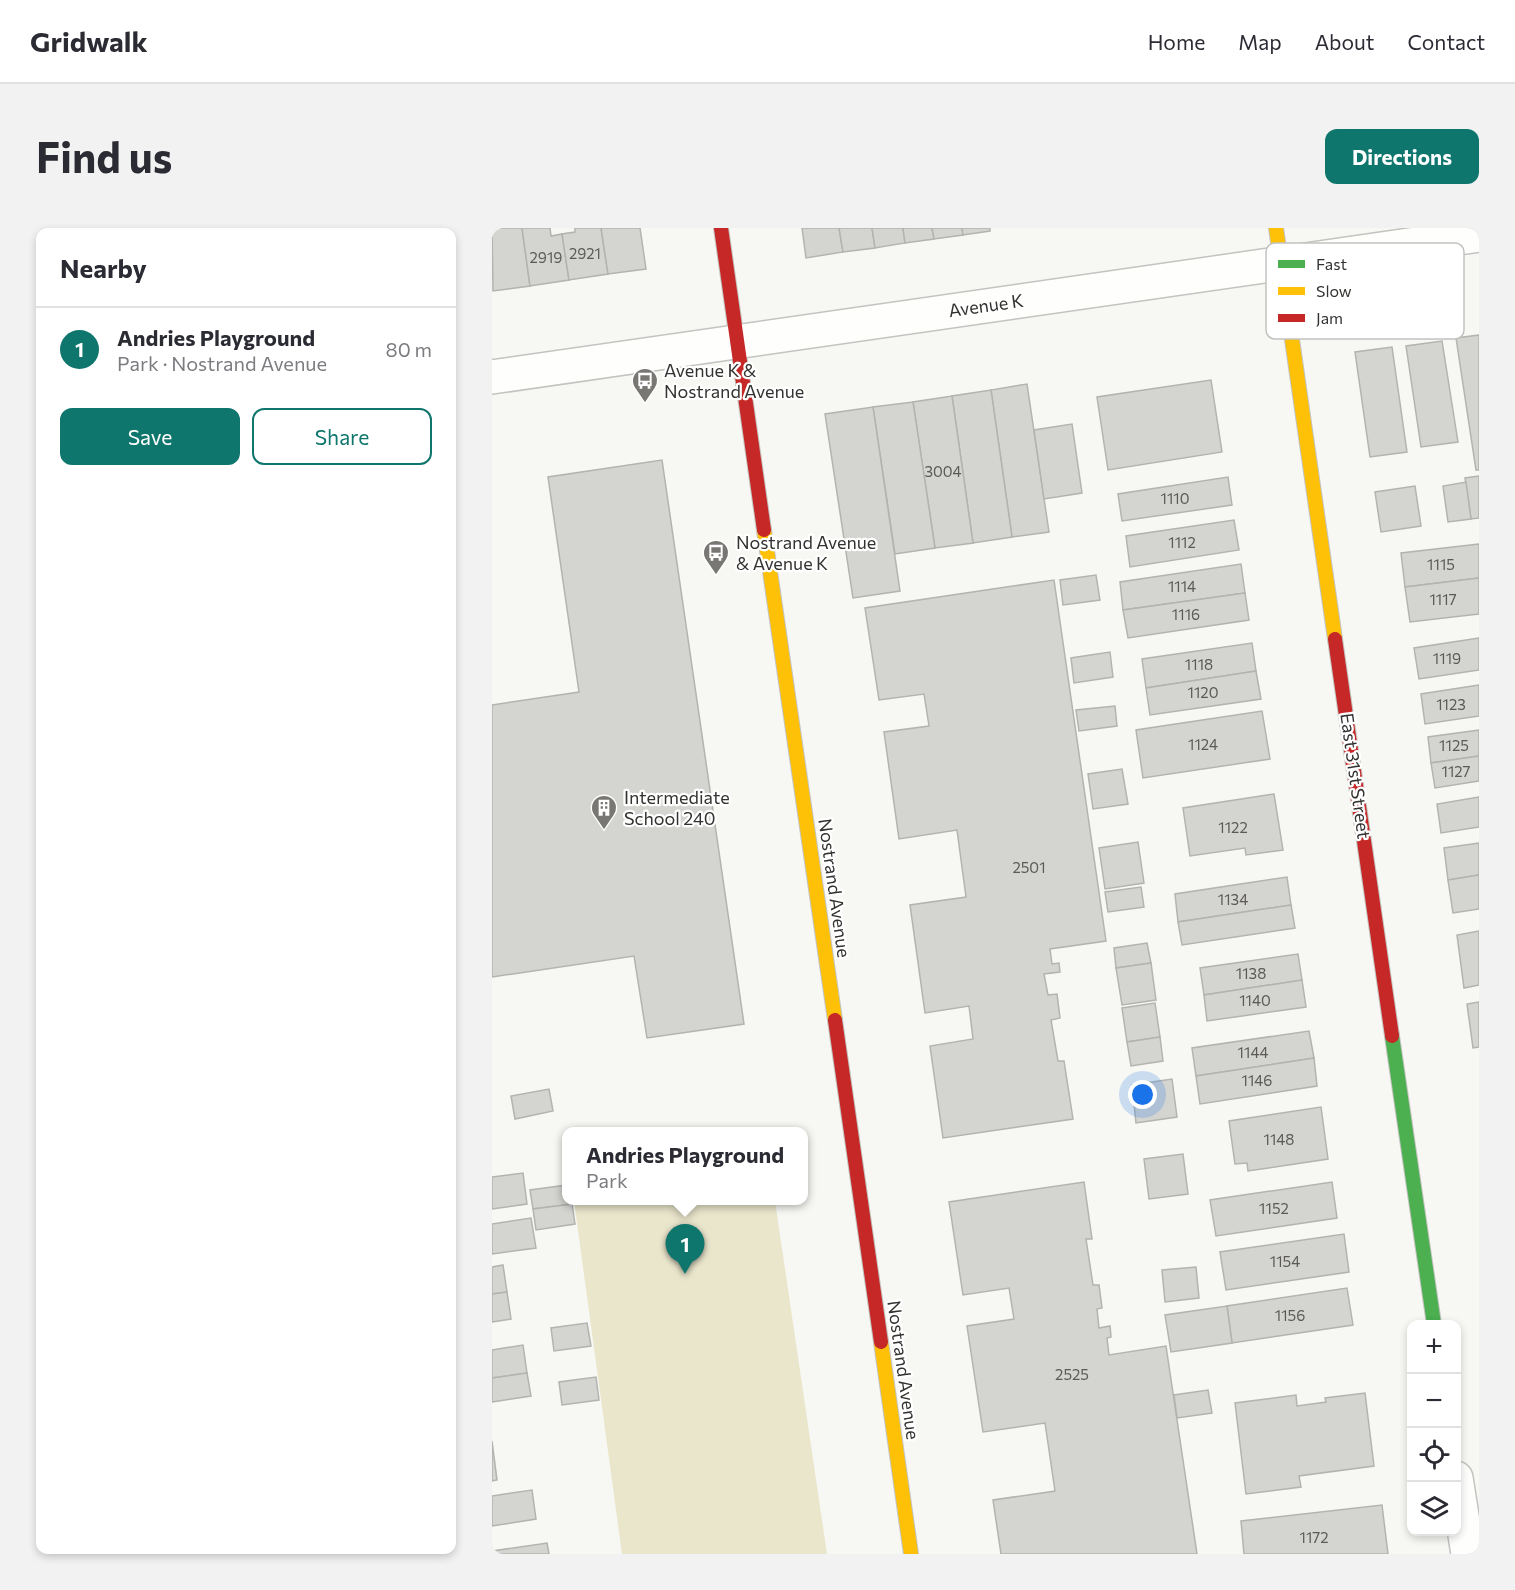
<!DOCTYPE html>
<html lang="en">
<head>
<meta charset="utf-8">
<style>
	:root { --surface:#fff; --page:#f2f2f3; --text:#2b2b33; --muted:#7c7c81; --line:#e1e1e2; --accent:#0f766e }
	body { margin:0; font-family:Commissioner,sans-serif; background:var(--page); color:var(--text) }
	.controls { position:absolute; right:18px; bottom:18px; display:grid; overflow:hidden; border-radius:12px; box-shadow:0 3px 9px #0003 }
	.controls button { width:54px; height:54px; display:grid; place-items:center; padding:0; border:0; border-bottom:2px solid var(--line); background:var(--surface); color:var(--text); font:30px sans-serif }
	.you { position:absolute; left:651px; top:867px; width:21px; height:21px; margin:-15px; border:4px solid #fff; border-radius:50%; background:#1a73e8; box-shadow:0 0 0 9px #1a73e833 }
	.badge { display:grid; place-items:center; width:39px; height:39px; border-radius:50%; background:var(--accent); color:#fff; font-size:20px; font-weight:700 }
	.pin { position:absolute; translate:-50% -50px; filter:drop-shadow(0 2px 3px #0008) }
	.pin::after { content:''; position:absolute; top:32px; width:21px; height:18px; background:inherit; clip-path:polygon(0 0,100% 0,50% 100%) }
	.popup { position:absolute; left:70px; top:899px; width:246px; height:78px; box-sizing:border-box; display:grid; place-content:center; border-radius:12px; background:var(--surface); filter:drop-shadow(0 2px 4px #0005); font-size:20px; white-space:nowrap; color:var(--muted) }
	.popup b { font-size:22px; color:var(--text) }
	.popup::after { content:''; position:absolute; left:50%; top:100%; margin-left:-12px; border:12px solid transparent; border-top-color:var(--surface) }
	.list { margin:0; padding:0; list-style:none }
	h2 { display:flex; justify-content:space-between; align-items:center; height:78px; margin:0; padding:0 24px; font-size:26px }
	h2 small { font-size:20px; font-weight:400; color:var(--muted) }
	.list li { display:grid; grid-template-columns:39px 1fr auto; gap:18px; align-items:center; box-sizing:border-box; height:84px; padding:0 24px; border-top:2px solid var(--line) }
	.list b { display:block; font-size:22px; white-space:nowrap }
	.list p { margin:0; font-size:20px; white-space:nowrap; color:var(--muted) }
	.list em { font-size:20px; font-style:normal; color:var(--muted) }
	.actions { display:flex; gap:12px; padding:18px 24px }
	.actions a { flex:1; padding:14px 0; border:2px solid var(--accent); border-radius:12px; text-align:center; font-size:21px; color:var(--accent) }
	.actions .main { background:var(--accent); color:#fff }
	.icon { flex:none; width:33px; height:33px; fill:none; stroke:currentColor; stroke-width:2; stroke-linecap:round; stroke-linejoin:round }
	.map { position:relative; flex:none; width:987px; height:1326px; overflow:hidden; border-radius:12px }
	header { display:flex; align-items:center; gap:36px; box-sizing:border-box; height:84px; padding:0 30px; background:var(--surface); border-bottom:2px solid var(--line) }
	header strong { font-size:28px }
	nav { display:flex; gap:33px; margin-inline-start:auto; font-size:21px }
	.intro { display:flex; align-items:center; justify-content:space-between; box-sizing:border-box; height:144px; padding:0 36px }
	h1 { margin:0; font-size:42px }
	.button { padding:15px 27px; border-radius:12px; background:var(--accent); color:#fff; font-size:21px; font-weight:700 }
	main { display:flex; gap:36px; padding:0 36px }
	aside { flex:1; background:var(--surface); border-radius:12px; box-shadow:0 3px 9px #0003 }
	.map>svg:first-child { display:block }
	.green { fill:#eae6cc }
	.building { fill:#d4d4d1; stroke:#b3b3b0; stroke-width:1.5 }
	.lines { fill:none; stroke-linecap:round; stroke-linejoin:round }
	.street-casing { stroke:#c3c3c0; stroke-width:36 }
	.fast-casing { stroke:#c3c3c0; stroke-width:16 }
	.slow-casing { stroke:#c3c3c0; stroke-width:16 }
	.jam-casing { stroke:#c3c3c0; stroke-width:16 }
	.street { stroke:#fefefd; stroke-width:33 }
	.fast { stroke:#4caf50; stroke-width:14 }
	.slow { stroke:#ffc107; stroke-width:14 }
	.jam { stroke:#c62828; stroke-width:14 }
	.labels { text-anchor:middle; stroke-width:4.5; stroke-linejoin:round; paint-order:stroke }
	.number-label { font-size:15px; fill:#5b5a58 }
	.street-label { font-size:18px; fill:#333230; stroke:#fff }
	.poi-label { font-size:18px; fill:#333230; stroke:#fff; text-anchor:start }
	.key { fill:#fff; stroke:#c2c2c1; stroke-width:1.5 }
	.key-label { font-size:16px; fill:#333230 }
</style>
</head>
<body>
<header>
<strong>Gridwalk</strong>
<nav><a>Home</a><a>Map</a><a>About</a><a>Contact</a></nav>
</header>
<div class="intro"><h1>Find us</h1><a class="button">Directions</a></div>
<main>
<aside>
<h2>Nearby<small></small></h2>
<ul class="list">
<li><span class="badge">1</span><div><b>Andries Playground</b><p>Park · Nostrand Avenue</p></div><em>80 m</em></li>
</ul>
<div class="actions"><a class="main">Save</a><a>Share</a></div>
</aside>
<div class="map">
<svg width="987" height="1326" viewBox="0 0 987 1326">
	<rect width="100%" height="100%" fill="#f7f7f3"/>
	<polygon class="green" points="82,973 283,973 335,1326 130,1326"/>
	<g class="building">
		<polygon points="0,0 30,0 38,58 1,63"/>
		<polygon points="30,0 58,0 59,8 70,6 77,52 38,58"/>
		<polygon points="83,0 109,0 116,46 77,52 70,6 83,4"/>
		<polygon points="109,0 148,0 154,41 116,46"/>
		<polygon points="310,0 347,0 351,24 314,30"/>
		<polygon points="347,0 380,0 383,20 351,24"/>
		<polygon points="380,0 411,0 413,15 383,20"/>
		<polygon points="411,0 440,0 442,11 413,15"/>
		<polygon points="440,0 470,0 471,7 442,11"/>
		<polygon points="470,0 498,0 498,3 471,7"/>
		<polygon points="987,107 987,242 984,242 964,110"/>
		<polygon points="950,113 966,214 929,219 914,118"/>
		<polygon points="900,119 915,224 878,229 863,124"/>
		<polygon points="719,152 730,224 616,242 605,169"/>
		<polygon points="535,156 557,304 520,309 499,162"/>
		<polygon points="499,162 520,309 481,315 460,168"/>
		<polygon points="460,168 481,315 443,320 421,174"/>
		<polygon points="421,174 443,320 403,326 381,179"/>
		<polygon points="381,179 408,363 361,370 333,186"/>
		<polygon points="580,196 590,265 552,271 542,202"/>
		<polygon points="170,232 252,796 155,810 142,728 0,749 0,477 87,464 56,249"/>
		<polygon points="987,248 987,290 979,291 973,250"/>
		<polygon points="736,249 740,277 630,293 626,266"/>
		<polygon points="974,254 979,291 956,294 951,258"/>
		<polygon points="923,258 929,298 889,304 883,264"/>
		<polygon points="742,292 747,322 638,339 634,308"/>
		<polygon points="987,316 987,350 913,359 909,325"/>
		<polygon points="749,336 753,365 631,382 628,354"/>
		<polygon points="604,347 608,372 571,377 568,352"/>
		<polygon points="987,350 987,386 918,394 913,359"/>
		<polygon points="562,352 614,713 558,721 560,736 567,735 568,744 552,746 556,767 565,766 568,790 559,792 566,833 572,833 581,891 451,910 438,818 481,811 477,778 433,785 418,677 474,669 465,602 407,611 392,504 437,498 432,466 387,472 373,380"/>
		<polygon points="753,365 757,392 636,410 631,382"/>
		<polygon points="987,410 987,442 927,451 922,420"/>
		<polygon points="760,415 764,443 654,460 650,431"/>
		<polygon points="618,424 621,449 582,455 579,430"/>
		<polygon points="764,443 769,471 658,487 654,460"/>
		<polygon points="987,457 987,488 933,496 929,466"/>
		<polygon points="623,478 625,498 587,503 584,482"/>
		<polygon points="770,483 778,531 651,550 644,502"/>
		<polygon points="987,502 987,528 939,535 936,509"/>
		<polygon points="987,528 987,553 943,560 939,535"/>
		<polygon points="630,541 636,576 601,581 596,546"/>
		<polygon points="782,566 791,622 754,627 753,620 698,628 691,580"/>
		<polygon points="987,569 987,599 949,605 945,576"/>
		<polygon points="646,614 652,655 613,661 607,620"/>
		<polygon points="987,615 987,647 956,652 952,620"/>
		<polygon points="987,647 987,681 961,685 956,652"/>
		<polygon points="795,649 799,677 686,694 683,666"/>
		<polygon points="649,659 652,679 616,684 613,664"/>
		<polygon points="799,677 803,700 690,717 686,694"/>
		<polygon points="987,703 987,757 972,760 965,707"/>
		<polygon points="655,715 659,735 624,740 622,720"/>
		<polygon points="806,726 810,752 712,767 708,740"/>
		<polygon points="659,735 664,772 630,777 624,740"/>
		<polygon points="810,752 814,779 715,793 712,767"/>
		<polygon points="987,774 987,819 981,820 975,776"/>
		<polygon points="663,775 668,809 635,814 630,780"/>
		<polygon points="817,803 822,830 704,848 700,820"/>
		<polygon points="668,809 671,833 639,838 635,814"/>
		<polygon points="822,830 825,858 708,876 704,848"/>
		<polygon points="680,851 685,889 644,895 640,857"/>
		<polygon points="57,861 61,883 23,891 19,868"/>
		<polygon points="829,879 836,931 756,943 755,935 743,936 737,893"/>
		<polygon points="691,926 696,966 657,971 652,931"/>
		<polygon points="31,945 35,976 0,981 0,949"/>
		<polygon points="592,954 600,1011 594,1011 601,1057 607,1057 610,1080 605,1081 607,1100 618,1098 619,1109 615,1110 617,1127 674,1118 705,1326 509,1326 501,1272 563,1263 553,1195 491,1204 475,1098 522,1091 517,1060 471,1067 457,974"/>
		<polygon points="840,954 845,990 724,1008 718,972"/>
		<polygon points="74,957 74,972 79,972 80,976 41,981 38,962"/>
		<polygon points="80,976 83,996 44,1002 41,981"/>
		<polygon points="39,990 44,1020 0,1026 0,996"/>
		<polygon points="852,1006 857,1044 734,1062 728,1024"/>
		<polygon points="11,1037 15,1064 0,1066 0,1039"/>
		<polygon points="704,1039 707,1070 673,1074 670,1042"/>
		<polygon points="855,1060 861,1097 740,1115 735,1078"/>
		<polygon points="15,1064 19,1091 0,1094 0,1066"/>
		<polygon points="735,1078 740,1115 679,1124 673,1087"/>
		<polygon points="95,1095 99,1118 62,1123 59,1100"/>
		<polygon points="31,1117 35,1145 0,1150 0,1122"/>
		<polygon points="35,1145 39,1168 0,1174 0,1150"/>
		<polygon points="104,1149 107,1172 70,1177 67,1154"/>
		<polygon points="716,1162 720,1185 685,1190 682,1167"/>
		<polygon points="873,1165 882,1238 807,1248 809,1259 754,1266 743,1175 804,1167 805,1178 834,1174 833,1170"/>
		<polygon points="0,1213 5,1252 0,1253"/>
		<polygon points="40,1262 44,1291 0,1298 0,1268"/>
		<polygon points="890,1277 896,1326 752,1326 749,1293"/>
		<polygon points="55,1315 57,1326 0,1326 0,1323"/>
	</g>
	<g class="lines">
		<defs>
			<g id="street">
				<polyline points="0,149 987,7"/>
				<polyline points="964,1250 976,1326"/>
			</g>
			<polyline id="fast" points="900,808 942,1096"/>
			<g id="slow">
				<polyline points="784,0 843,411"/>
				<polyline points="272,302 343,792"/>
				<polyline points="389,1114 419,1326"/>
			</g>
			<g id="jam">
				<polyline points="229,0 272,302"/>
				<polyline points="843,411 900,808"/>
				<polyline points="343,792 389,1114"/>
			</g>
		</defs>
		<use href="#street" class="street-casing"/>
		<use href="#fast" class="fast-casing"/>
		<use href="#slow" class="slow-casing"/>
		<use href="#jam" class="jam-casing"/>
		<use href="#street" class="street"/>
		<use href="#fast" class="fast"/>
		<use href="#slow" class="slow"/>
		<use href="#jam" class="jam"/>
	</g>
	<defs>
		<symbol id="bus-pin" viewBox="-11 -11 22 30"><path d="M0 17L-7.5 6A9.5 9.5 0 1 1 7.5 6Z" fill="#787774" stroke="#fff"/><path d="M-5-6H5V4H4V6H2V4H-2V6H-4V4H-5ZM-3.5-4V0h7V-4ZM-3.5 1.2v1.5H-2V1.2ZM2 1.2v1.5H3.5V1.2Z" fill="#fff"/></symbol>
		<symbol id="building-pin" viewBox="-11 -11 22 30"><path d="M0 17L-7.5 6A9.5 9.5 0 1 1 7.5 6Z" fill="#787774" stroke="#fff"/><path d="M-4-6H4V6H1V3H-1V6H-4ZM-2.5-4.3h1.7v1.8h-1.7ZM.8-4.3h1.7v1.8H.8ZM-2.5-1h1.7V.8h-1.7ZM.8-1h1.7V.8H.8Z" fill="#fff"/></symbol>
	</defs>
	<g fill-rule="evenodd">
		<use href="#bus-pin" x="138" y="138" width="30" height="40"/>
		<use href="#bus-pin" x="209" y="310" width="30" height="40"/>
		<use href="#building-pin" x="97" y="565" width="30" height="40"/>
	</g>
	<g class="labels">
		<g class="number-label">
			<text x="93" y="31">2921</text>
			<text x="54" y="35">2919</text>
			<text x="451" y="249">3004</text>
			<text x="683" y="276">1110</text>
			<text x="690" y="320">1112</text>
			<text x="949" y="342">1115</text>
			<text x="690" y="364">1114</text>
			<text x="951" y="377">1117</text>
			<text x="694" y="392">1116</text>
			<text x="955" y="436">1119</text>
			<text x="707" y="442">1118</text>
			<text x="711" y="470">1120</text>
			<text x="959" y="482">1123</text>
			<text x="711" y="522">1124</text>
			<text x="962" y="523">1125</text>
			<text x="964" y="549">1127</text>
			<text x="741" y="605">1122</text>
			<text x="537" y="645">2501</text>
			<text x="741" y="677">1134</text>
			<text x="759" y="751">1138</text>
			<text x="763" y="778">1140</text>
			<text x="761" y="830">1144</text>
			<text x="765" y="858">1146</text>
			<text x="787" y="917">1148</text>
			<text x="782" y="986">1152</text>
			<text x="793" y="1039">1154</text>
			<text x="798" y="1093">1156</text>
			<text x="580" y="1152">2525</text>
			<text x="822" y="1315">1172</text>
		</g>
		<g class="street-label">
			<text transform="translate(494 78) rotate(-8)" y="6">Avenue K</text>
			<text transform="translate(863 548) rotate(82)" y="6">East 31st Street</text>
			<text transform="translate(342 660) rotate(82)" y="6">Nostrand Avenue</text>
			<text transform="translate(411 1142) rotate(82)" y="6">Nostrand Avenue</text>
		</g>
		<g class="poi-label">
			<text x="172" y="149">Avenue K &amp;<tspan x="172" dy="21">Nostrand Avenue</tspan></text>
			<text x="244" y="321">Nostrand Avenue<tspan x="244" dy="21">&amp; Avenue K</tspan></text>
			<text x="132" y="576">Intermediate<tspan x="132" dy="21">School 240</tspan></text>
		</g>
	</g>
	<rect x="774" y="15" width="198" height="96" rx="9" class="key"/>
	<rect x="786" y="32" width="27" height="8" fill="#4caf50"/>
	<rect x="786" y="59" width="27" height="8" fill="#ffc107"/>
	<rect x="786" y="86" width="27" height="8" fill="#c62828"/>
	<g class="key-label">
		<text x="824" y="42">Fast</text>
		<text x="824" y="69">Slow</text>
		<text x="824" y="96">Jam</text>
	</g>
</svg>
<div class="controls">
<button>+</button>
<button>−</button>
<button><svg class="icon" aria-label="locate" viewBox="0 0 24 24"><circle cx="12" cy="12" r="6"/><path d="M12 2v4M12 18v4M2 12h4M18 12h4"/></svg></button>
<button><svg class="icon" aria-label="layers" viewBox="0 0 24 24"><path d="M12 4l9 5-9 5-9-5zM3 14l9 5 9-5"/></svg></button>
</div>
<div class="you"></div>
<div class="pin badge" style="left:193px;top:1046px">1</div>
<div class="popup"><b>Andries Playground</b>Park</div>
</div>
</main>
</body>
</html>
